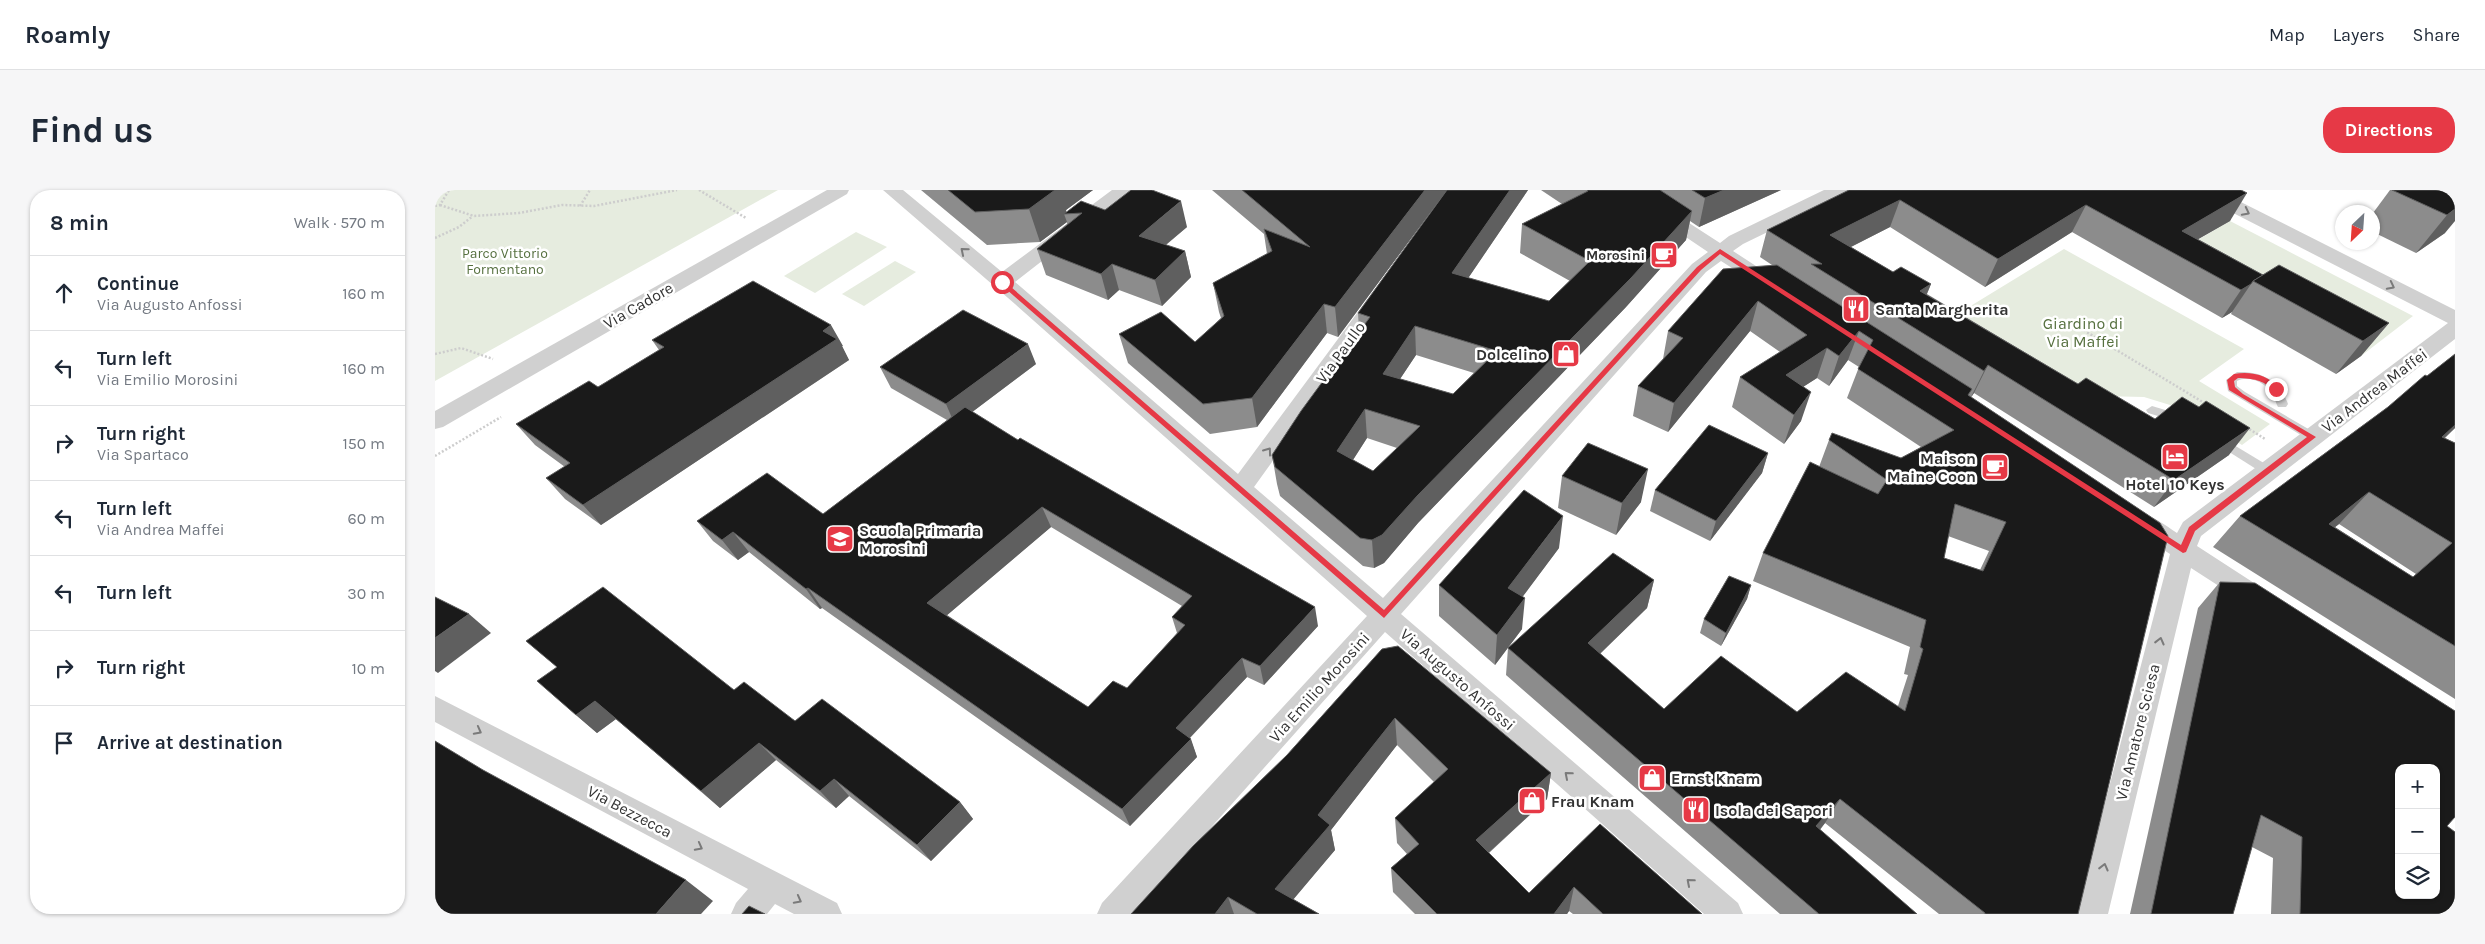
<!DOCTYPE html>
<html lang="en">
<head>
<meta charset="utf-8">
<style>
	:root { --surface:#fff; --page:#f6f6f7; --text:#1f2937; --muted:#747a83; --line:#e0e1e3; --accent:#e63946 }
	body { margin:0; font-family:Karla,sans-serif; background:var(--page); color:var(--text) }
	.controls { position:absolute; right:15px; bottom:15px; display:grid; overflow:hidden; border-radius:10px; box-shadow:0 1px 4px #0004 }
	.controls button { width:45px; height:45px; display:grid; place-items:center; padding:0; border:0; border-bottom:1px solid var(--line); background:var(--surface); color:var(--text); font:25px sans-serif }
	.compass { position:absolute; left:1900px; top:15px; width:45px; height:45px; border-radius:50%; background:var(--surface); box-shadow:0 1px 4px #0004; rotate:205deg }
	.stop { position:absolute; width:15px; height:15px; margin:-11px; border:4px solid #e63946; border-radius:50%; background:#fff }
	.stop.end { background:#e63946; border-color:#fff; box-shadow:0 1px 5px #0008 }
	.list { margin:0; padding:0; list-style:none }
	h2 { display:flex; justify-content:space-between; align-items:center; height:65px; margin:0; padding:0 20px; font-size:21px }
	h2 small { font-size:16px; font-weight:400; color:var(--muted) }
	.list li { display:grid; grid-template-columns:32px 1fr auto; gap:15px; align-items:center; box-sizing:border-box; height:75px; padding:0 20px; border-top:1px solid var(--line) }
	.list b { display:block; font-size:19px; white-space:nowrap }
	.list p { margin:0; font-size:16px; white-space:nowrap; color:var(--muted) }
	.list em { font-size:16px; font-style:normal; color:var(--muted) }
	.icon { flex:none; width:28px; height:28px; fill:none; stroke:currentColor; stroke-width:2; stroke-linecap:round; stroke-linejoin:round }
	.map { position:relative; flex:none; width:2020px; height:724px; overflow:hidden; border-radius:20px }
	header { display:flex; align-items:center; gap:30px; box-sizing:border-box; height:70px; padding:0 25px; background:var(--surface); border-bottom:1px solid var(--line) }
	header strong { font-size:24px }
	nav { display:flex; gap:28px; margin-inline-start:auto; font-size:18px }
	.intro { display:flex; align-items:center; justify-content:space-between; box-sizing:border-box; height:120px; padding:0 30px }
	h1 { margin:0; font-size:35px }
	.button { padding:12px 22px; border-radius:20px; background:var(--accent); color:#fff; font-size:18px; font-weight:700 }
	main { display:flex; gap:30px; padding:0 30px }
	aside { flex:1; background:var(--surface); border-radius:20px; box-shadow:0 1px 4px #0004 }
	.map>svg:first-child { display:block }
	.green { fill:#e6ecdf }
	.lines { fill:none; stroke-linecap:round; stroke-linejoin:round }
	.path { stroke:#cdcdcd; stroke-width:2.5; stroke-dasharray:2 2; stroke-linecap:butt }
	.lane { fill:#d0d0d0; fill-rule:evenodd }
	.street { fill:#d0d0d0; fill-rule:evenodd }
	.wall { fill:#8c8c8c; fill-rule:evenodd }
	.shaded-wall { fill:#5f5f5f }
	.building { fill:#1a1a1a; stroke:#5f5f5f; fill-rule:evenodd }
	.oneway { stroke:#7a7a7a }
	.route { fill:#e63946 }
	.labels { text-anchor:middle; stroke-width:5; stroke-linejoin:round; paint-order:stroke }
	.far-park-label { font-size:14px; fill:#56703f; stroke:#fff }
	.far-poi-label { font-size:14px; font-weight:bold; fill:#333; stroke:#fff; text-anchor:end }
	.street-label { font-size:16px; fill:#333; stroke:#fff }
	.poi-label { font-size:16px; font-weight:bold; fill:#333; stroke:#fff; text-anchor:start }
	.park-label { font-size:16px; fill:#56703f; stroke:#fff }
</style>
</head>
<body>
<header>
<strong>Roamly</strong>
<nav><a>Map</a><a>Layers</a><a>Share</a></nav>
</header>
<div class="intro"><h1>Find us</h1><a class="button">Directions</a></div>
<main>
<aside>
<h2>8 min<small>Walk · 570 m</small></h2>
<ul class="list">
<li><svg class="icon" aria-label="ahead" viewBox="0 0 24 24"><path d="M12 20V5M6 11l6-6 6 6"/></svg><div><b>Continue</b><p>Via Augusto Anfossi</p></div><em>160 m</em></li>
<li><svg class="icon" aria-label="left" viewBox="0 0 24 24"><path d="M17 20v-9H6M10 6l-5 5 5 5"/></svg><div><b>Turn left</b><p>Via Emilio Morosini</p></div><em>160 m</em></li>
<li><svg class="icon" aria-label="right" viewBox="0 0 24 24"><path d="M7 20v-9h11M14 6l5 5-5 5"/></svg><div><b>Turn right</b><p>Via Spartaco</p></div><em>150 m</em></li>
<li><svg class="icon" aria-label="left" viewBox="0 0 24 24"><path d="M17 20v-9H6M10 6l-5 5 5 5"/></svg><div><b>Turn left</b><p>Via Andrea Maffei</p></div><em>60 m</em></li>
<li><svg class="icon" aria-label="left" viewBox="0 0 24 24"><path d="M17 20v-9H6M10 6l-5 5 5 5"/></svg><div><b>Turn left</b></div><em>30 m</em></li>
<li><svg class="icon" aria-label="right" viewBox="0 0 24 24"><path d="M7 20v-9h11M14 6l5 5-5 5"/></svg><div><b>Turn right</b></div><em>10 m</em></li>
<li><svg class="icon" aria-label="arrive" viewBox="0 0 24 24"><path d="M6 21V4h12l-3 4 3 4H6"/></svg><div><b>Arrive at destination</b></div></li>
</ul>
</aside>
<div class="map">
<svg width="2020" height="724" viewBox="0 0 2020 724">
	<rect width="100%" height="100%" fill="#fff"/>
	<g class="green">
		<polygon points="0,0 343,0 0,191"/>
		<polygon points="1795,31 1978,126 1926,166 1730,69"/>
		<polygon points="421,42 452,57 380,103 349,86"/>
		<polygon points="1629,59 1809,159 1764,191 1835,234 1807,255 1758,225 1735,215 1709,207 1665,206 1511,131"/>
		<polygon points="460,71 481,82 429,116 407,104"/>
	</g>
	<g class="lines">
		<g class="path">
			<polyline points="264,0 311,28"/>
			<polyline points="5,15 39,26 84,23 127,15 159,16 242,0"/>
			<polyline points="0,16 5,15 14,0"/>
			<polyline points="145,16 155,0"/>
			<polyline points="0,48 24,37 38,26"/>
			<polyline points="1635,132 1771,214"/>
			<polyline points="0,164 26,158 58,169"/>
			<polyline points="1811,237 1830,249"/>
			<polyline points="0,266 66,227"/>
		</g>
		<g class="lane">
			<path d="M1802 182C1826 181 1845 190 1853 214L1851 217H1843C1840 212 1840 206 1836 201 1828 192 1813 185 1802 191V196L1810 202 1882 244 1884 247 1882 250H1874L1793 201 1791 190Z"/>
			<polygon points="1717,216 1747,225 1749,228 1743,232 1713,223 1711,220"/>
			<polygon points="1784,246 1837,278 1839,281 1837,284 1829,284 1780,253 1778,250 1780,247"/>
		</g>
		<g class="street">
			<polygon points="392,0 414,0 412,4 8,237 0,239 0,221"/>
			<polygon points="448,0 468,0 567,82 677,0 698,0 580,92 803,284 937,103 944,102 951,103 954,108 951,113 819,297 948,408 1257,74 1273,62 1181,0 1203,0 1285,53 1294,46 1389,0 1413,0 1411,4 1308,54 1298,61 1344,91 1347,95 1344,99 1337,101 1330,99 1286,71 1271,82 966,424 1303,713 1308,724 1269,724 950,442 699,724 662,724 667,713 932,426 580,114"/>
			<path d="M1759 0H1782L2020 120V149L1766 346 1762 356 1836 404 1840 411 1836 418 1827 421 1818 418 1756 378 1673 724H1641L1735 364 1696 339 1693 332 1696 325C1713 320 1728 334 1742 343L1748 332 2013 133 1761 4Z"/>
			<polygon points="0,506 402,713 407,724 359,724 340,714 332,724 296,724 301,713 313,699 0,532"/>
		</g>
	</g>
	<g class="wall">
		<polygon points="486,0 658,0 631,20 631,22 670,20 752,37 731,55 750,61 756,87 727,116 684,100 673,110 611,85 602,59 632,34 632,32 605,52 552,55"/>
		<polygon points="777,0 1012,0 903,147 892,143 822,237 775,244 693,173 684,144 760,152 786,128 784,122 778,93 832,64 829,44"/>
		<path d="M1012 0H1093L1033 88 1114 111 1135 91 1085 63 1087 34 1127 14 1106 0H1346L1264 37 1255 31 1251 50 1191 117 983 333 949 373 939 378 928 376 845 306 842 294 837 265 924 141 923 123ZM981 165 1039 183 1018 204 965 189ZM932 248 962 258 938 281 918 270Z"/>
		<path d="M1414 0H1806L1795 31 1763 49 1828 85 1954 133 1926 166 1901 184 1796 124 1797 122 1787 128 1637 42 1550 97 1455 37 1416 57 1458 82 1496 94 1492 104 1643 194 1720 229 1794 265 1719 317 1539 203 1536 207 1716 327 1643 724H1504L1390 633 1385 640 1482 724H1345L1071 485 1073 458 1219 390 1212 418 1165 464 1229 519 1362 522 1463 516 1473 485 1469 484 1475 457 1318 391 1328 363 1384 277 1394 250 1466 268 1486 257 1412 208 1424 177 1413 170 1394 196 1382 188 1369 196 1366 231 1349 254 1297 217 1305 187 1345 162 1315 141 1233 242 1198 226 1203 196 1228 169 1233 141 1337 75 1325 67 1332 40ZM1513 346 1554 361 1545 380 1509 368Z"/>
		<polygon points="1955,0 2020,0 2010,43 1981,63 1938,42 1938,23"/>
		<polygon points="217,150 408,156 407,156 414,170 166,335 130,309 111,288 130,277 100,255 81,234 163,197 224,160"/>
		<path d="M2020 164V238L2010 248 2020 253V509L1778 357 1805 326 1953 217 1992 186ZM1904 334 1981 384 1978 387 1900 337Z"/>
		<path d="M601 174 537 222 883 436 829 495 812 487 755 548 762 567 695 636 387 418 385 419 314 362 303 370 278 351 262 331 388 324 512 230 456 198 445 177ZM616 337 747 416 737 427 742 443 692 498 653 517 512 425Z"/>
		<polygon points="1333,263 1327,283 1275,351 1215,321 1220,300"/>
		<polygon points="1127,286 1206,312 1181,345 1123,318"/>
		<polygon points="1124,358 1087,407 1087,439 1060,475 1004,426 1004,395"/>
		<polygon points="1785,392 2012,636 2020,724 1836,724 1838,668 1817,657 1798,724 1695,724 1763,418"/>
		<polygon points="1316,395 1312,409 1286,456 1265,443 1269,429"/>
		<polygon points="91,451 299,500 525,612 538,629 496,671 414,606 401,618 341,570 285,618 181,529 162,543 141,525 122,477"/>
		<polygon points="947,459 1116,583 1112,609 1054,663 1094,703 1165,634 1267,724 1138,724 1134,721 1132,724 980,724 958,702 956,678 972,664 962,653 960,628 999,592 962,555 896,640 900,660 858,709 884,724 696,724 852,565"/>
	</g>
	<g class="shaded-wall">
		<polygon points="614,0 658,0 631,20 632,24 629,24 632,32 605,52 594,19"/>
		<polygon points="990,0 1012,0 903,147 900,117"/>
		<polygon points="1075,0 1093,0 1017,112 1017,83"/>
		<polygon points="1289,0 1346,0 1264,37 1270,8"/>
		<polygon points="1812,3 1795,31 1739,63 1747,41"/>
		<polygon points="1465,10 1455,37 1386,72 1395,45"/>
		<polygon points="746,11 752,37 710,72 704,46"/>
		<polygon points="1651,15 1637,42 1550,97 1563,69"/>
		<polygon points="2020,19 2020,31 2010,43 1981,63 2012,25"/>
		<polygon points="1257,21 1251,50 1191,117 983,333 949,373 939,378 937,350 983,305"/>
		<polygon points="750,61 756,87 727,116 720,90"/>
		<polygon points="677,74 684,100 673,110 666,84"/>
		<polygon points="1496,94 1484,122 1485,101"/>
		<polygon points="1816,94 1797,122 1787,128 1806,100"/>
		<polygon points="1323,111 1315,141 1233,242 1239,213"/>
		<polygon points="889,114 892,143 822,237 817,208"/>
		<polygon points="1954,133 1926,166 1901,184 1928,151"/>
		<polygon points="396,135 408,156 407,156 414,170 166,335 148,315"/>
		<polygon points="980,136 981,165 949,213 948,184"/>
		<polygon points="1424,141 1413,170 1394,196 1404,166"/>
		<polygon points="593,154 601,174 520,235 511,214"/>
		<polygon points="1392,158 1382,188 1342,214 1351,185"/>
		<polygon points="1553,175 1539,203 1535,209 1549,181"/>
		<polygon points="1376,202 1366,231 1349,254 1359,225"/>
		<polygon points="930,219 932,248 905,290 902,261"/>
		<polygon points="2020,232 2020,238 1976,279"/>
		<polygon points="1815,238 1794,265 1719,317 1739,290"/>
		<polygon points="1333,263 1327,283 1275,351 1281,331"/>
		<polygon points="1213,279 1206,312 1181,345 1187,313"/>
		<polygon points="1934,302 1904,334 1867,363 1894,334"/>
		<polygon points="607,317 616,337 504,432 492,413"/>
		<polygon points="1128,326 1124,358 1071,429 1073,398"/>
		<polygon points="298,342 314,362 303,370 287,350"/>
		<polygon points="1219,390 1212,418 1148,480 1153,453"/>
		<polygon points="1316,395 1312,409 1286,456 1291,443"/>
		<polygon points="373,398 387,418 385,419 371,399"/>
		<polygon points="1090,408 1087,439 1060,475 1062,445"/>
		<polygon points="880,417 883,436 829,495 825,476"/>
		<polygon points="34,424 56,443 3,483 0,481 0,448"/>
		<polygon points="807,468 812,487 747,556 741,538"/>
		<polygon points="160,511 181,529 162,543 141,525"/>
		<polygon points="960,528 962,555 896,640 900,660 847,723 840,699 883,625"/>
		<polygon points="756,549 762,567 695,636 687,619"/>
		<polygon points="324,553 341,570 285,618 266,601"/>
		<polygon points="1116,583 1112,609 1040,675 1041,650"/>
		<polygon points="399,589 414,606 401,618 385,601"/>
		<polygon points="1405,609 1390,633 1368,660 1381,636"/>
		<polygon points="525,612 538,629 496,671 482,655"/>
		<polygon points="251,690 278,711 266,724 221,724"/>
		<polygon points="1139,697 1134,721 1132,724 1119,724"/>
		<polygon points="793,707 799,724 780,724"/>
	</g>
	<g class="building">
		<polygon points="513,0 620,0 594,19 540,22"/>
		<polygon points="696,0 717,0 746,11 704,46 750,61 720,90 677,74 666,84 602,59 647,23 629,24 646,11 670,20"/>
		<polygon points="807,0 990,0 900,117 889,114 817,208 768,214 684,144 726,122 760,152 789,126 778,93 837,61 829,39 875,57"/>
		<path d="M1012 0H1075L1017 83 1114 111 1155 71 1087 34 1153 1 1152 0H1225L1257 21 1196 88 983 305 947 345 937 350 925 348 840 277 837 265 866 221 935 127 923 123ZM980 136 1062 161 1018 204 948 184ZM930 219 985 236 938 281 902 261Z"/>
		<polygon points="1257,0 1289,0 1270,8"/>
		<polygon points="1414,0 1806,0 1812,3 1747,41 1828,85 1818,91 1816,94 1806,100 1651,15 1563,69 1465,10 1395,45 1458,82 1466,77 1496,94 1485,101 1643,194 1651,188 1720,229 1747,207 1764,217 1771,211 1815,238 1739,290 1553,175 1549,181 1376,74 1387,74 1332,40"/>
		<polygon points="1957,0 2020,0 2020,19 2012,25"/>
		<path d="M1342 75 1537 199 1533 205 1725 333 1733 346 1643 724H1550V723L1405 609 1381 636 1482 724H1384L1073 458 1178 363 1219 390 1153 453 1229 519 1286 466 1362 522 1411 482 1470 521 1488 459 1485 457 1491 430 1328 363 1375 272 1443 304 1452 290 1394 250 1397 243 1466 268 1519 240 1423 179 1438 150 1424 141 1404 166 1392 158 1351 185 1376 202 1359 225 1305 187 1372 145 1323 111 1239 213 1203 196 1248 148 1233 141 1288 79ZM1520 314 1571 332 1548 381 1509 368Z"/>
		<polygon points="1844,75 1954,133 1928,151 1818,91"/>
		<polygon points="318,91 396,135 388,141 402,149 148,315 111,288 135,273 81,234 154,191 163,197 229,157 217,150"/>
		<polygon points="528,120 593,154 511,214 445,177"/>
		<path d="M2020 164V235L2007 247 2020 253V456L1805 326 1953 217 1990 185 1992 186ZM1934 302 2017 353 1978 387 1894 334Z"/>
		<path d="M530 217 583 250 585 248 880 417 825 476 807 468 741 538 756 549 687 619 373 398 371 399 298 342 287 350 262 331 332 283 388 324ZM607 317 757 406 737 427 750 435 692 498 678 491 653 517 492 413Z"/>
		<polygon points="1274,235 1333,263 1281,331 1220,300"/>
		<polygon points="1153,253 1213,279 1187,313 1127,286"/>
		<polygon points="1089,300 1128,326 1073,398 1090,408 1062,445 1004,395"/>
		<polygon points="1294,386 1316,395 1291,443 1269,429"/>
		<path d="M1785 392 1820 393 2020 521V627L2012 636 2020 642V724H1865L1867 647 1826 625 1798 724H1716ZM1964 578H2001V705H1964Z"/>
		<polygon points="168,397 299,500 309,492 360,531 387,509 525,612 482,655 399,589 385,601 324,553 266,601 160,511 141,525 102,491 122,477 91,451"/>
		<polygon points="0,407 34,424 0,448"/>
		<polygon points="963,456 1116,583 1041,650 1094,703 1165,634 1267,724 1168,724 1139,697 1119,724 1002,724 956,678 984,654 960,628 1013,579 960,528 883,625 895,635 840,699 884,724 822,724 793,707 780,724 696,724 758,656 852,565 947,459"/>
		<polygon points="0,551 48,580 251,690 221,724 0,724"/>
		<polygon points="314,716 330,724 307,724"/>
	</g>
	<defs><path id="oneway-chevron" d="M-2-3.5L2.5 0L-2 3.5" fill="none" stroke-width="1.6" stroke-linecap="round" stroke-linejoin="round" transform="scale(1.25)"/></defs>
	<g class="oneway">
		<use href="#oneway-chevron" transform="translate(1811 22) rotate(27)"/>
		<use href="#oneway-chevron" transform="translate(529 61) rotate(-140)"/>
		<use href="#oneway-chevron" transform="translate(1956 96) rotate(27)"/>
		<use href="#oneway-chevron" transform="translate(833 261) rotate(-54)"/>
		<use href="#oneway-chevron" transform="translate(1725 451) rotate(-76)"/>
		<use href="#oneway-chevron" transform="translate(43 541) rotate(28)"/>
		<use href="#oneway-chevron" transform="translate(1133 585) rotate(-139)"/>
		<use href="#oneway-chevron" transform="translate(264 657) rotate(28)"/>
		<use href="#oneway-chevron" transform="translate(1669 677) rotate(-76)"/>
		<use href="#oneway-chevron" transform="translate(1255 692) rotate(-139)"/>
		<use href="#oneway-chevron" transform="translate(363 710) rotate(28)"/>
	</g>
	<path class="route" d="M1285 59 1746 355 1754 337 1872 247 1794 200 1792 190 1799 184C1816 181 1834 185 1844 199L1843 201H1838C1828 189 1818 189 1803 188L1799 191 1800 197 1808 204 1881 247 1760 341 1751 362 1748 363 1285 64 1266 80 949 428 563 92 569 91 949 420 1262 77Z"/>
	<defs>
		<symbol id="cafe-square" viewBox="-11 -11 22 22"><rect x="-9" y="-9" width="18" height="18" rx="4" fill="#e63946" stroke="#fff"/><path d="M-5.5-4.5H6V0H3Q3 3.5 0 3.5H-2.5Q-5.5 3.5-5.5 0ZM3-3.2v2h1.7v-2ZM-6 4.5H4V6H-6Z" fill="#fff"/></symbol>
		<symbol id="restaurant-square" viewBox="-11 -11 22 22"><rect x="-9" y="-9" width="18" height="18" rx="4" fill="#e63946" stroke="#fff"/><path d="M-5-6h1v4h1v-4h1v4h1v-4h1v5L-1.5 .5V6h-2V.5L-5-1ZM5-6V6H3V1.5H1.5Q1.5-4 5-6Z" fill="#fff"/></symbol>
		<symbol id="shop-square" viewBox="-11 -11 22 22"><rect x="-9" y="-9" width="18" height="18" rx="4" fill="#e63946" stroke="#fff"/><path d="M-5-2.5h2.3a2.7 3.5 0 0 1 5.4 0H5L5.5 6h-11ZM-1.5-2.5h3a1.5 2.3 0 0 0-3 0Z" fill="#fff"/></symbol>
		<symbol id="hotel-square" viewBox="-11 -11 22 22"><rect x="-9" y="-9" width="18" height="18" rx="4" fill="#e63946" stroke="#fff"/><path d="M-6-4.5h1.5V1H6V5H4.5V3h-9V5H-6ZM-4 0a1.8 1.8 0 1 1 3.6 0ZM.5 0V-2.5h3Q6-2.5 6 0Z" fill="#fff"/></symbol>
		<symbol id="school-square" viewBox="-11 -11 22 22"><rect x="-9" y="-9" width="18" height="18" rx="4" fill="#e63946" stroke="#fff"/><path d="M0-5L7-2L0 1L-7-2ZM-4 1L0 2.5L4 1V4Q0 6-4 4Z" fill="#fff"/></symbol>
	</defs>
	<g fill-rule="evenodd">
		<use href="#cafe-square" x="1213" y="49" width="32" height="32"/>
		<use href="#restaurant-square" x="1405" y="103" width="32" height="32"/>
		<use href="#shop-square" x="1115" y="148" width="32" height="32"/>
		<use href="#hotel-square" x="1724" y="251" width="32" height="32"/>
		<use href="#cafe-square" x="1544" y="261" width="32" height="32"/>
		<use href="#school-square" x="389" y="333" width="32" height="32"/>
		<use href="#shop-square" x="1201" y="572" width="32" height="32"/>
		<use href="#shop-square" x="1081" y="595" width="32" height="32"/>
		<use href="#restaurant-square" x="1245" y="604" width="32" height="32"/>
	</g>
	<g class="labels">
		<g class="far-park-label">
			<text x="70" y="68">Parco Vittorio<tspan x="70" dy="16">Formentano</tspan></text>
		</g>
		<g class="far-poi-label">
			<text x="1210" y="70">Morosini</text>
		</g>
		<g class="street-label">
			<text transform="translate(203 115) rotate(-30)" y="6">Via Cadore</text>
			<text transform="translate(905 162) rotate(-54)" y="6">Via Paullo</text>
			<text transform="translate(1939 200) rotate(-37)" y="6">Via Andrea Maffei</text>
			<text transform="translate(1023 489) rotate(41)" y="6">Via Augusto Anfossi</text>
			<text transform="translate(884 497) rotate(-48)" y="6">Via Emilio Morosini</text>
			<text transform="translate(1702 542) rotate(-76)" y="6">Via Amatore Sciesa</text>
			<text transform="translate(195 621) rotate(28)" y="6">Via Bezzecca</text>
		</g>
		<g class="poi-label">
			<text x="1440" y="125">Santa Margherita</text>
			<text x="1112" y="170" text-anchor="end">Dolcelino</text>
			<text x="1541" y="274" text-anchor="end">Maison<tspan x="1541" dy="18">Maine Coon</tspan></text>
			<text x="1740" y="300" text-anchor="middle">Hotel 10 Keys</text>
			<text x="424" y="346">Scuola Primaria<tspan x="424" dy="18">Morosini</tspan></text>
			<text x="1236" y="594">Ernst Knam</text>
			<text x="1116" y="617">Frau Knam</text>
			<text x="1280" y="626">Isola dei Sapori</text>
		</g>
		<g class="park-label">
			<text x="1648" y="139">Giardino di<tspan x="1648" dy="18">Via Maffei</tspan></text>
		</g>
	</g>
</svg>
<div class="controls">
<button>+</button>
<button>−</button>
<button><svg class="icon" aria-label="layers" viewBox="0 0 24 24"><path d="M12 4l9 5-9 5-9-5zM3 14l9 5 9-5"/></svg></button>
</div>
<svg class="compass" viewBox="-18 -18 36 36"><path d="M0-13l5 13h-10z" fill="#e53935"/><path d="M0 13l5-13h-10z" fill="#747a83"/></svg>
<div class="stop" style="left:567px;top:92px"></div>
<div class="stop end" style="left:1841px;top:199px"></div>
</div>
</main>
</body>
</html>
